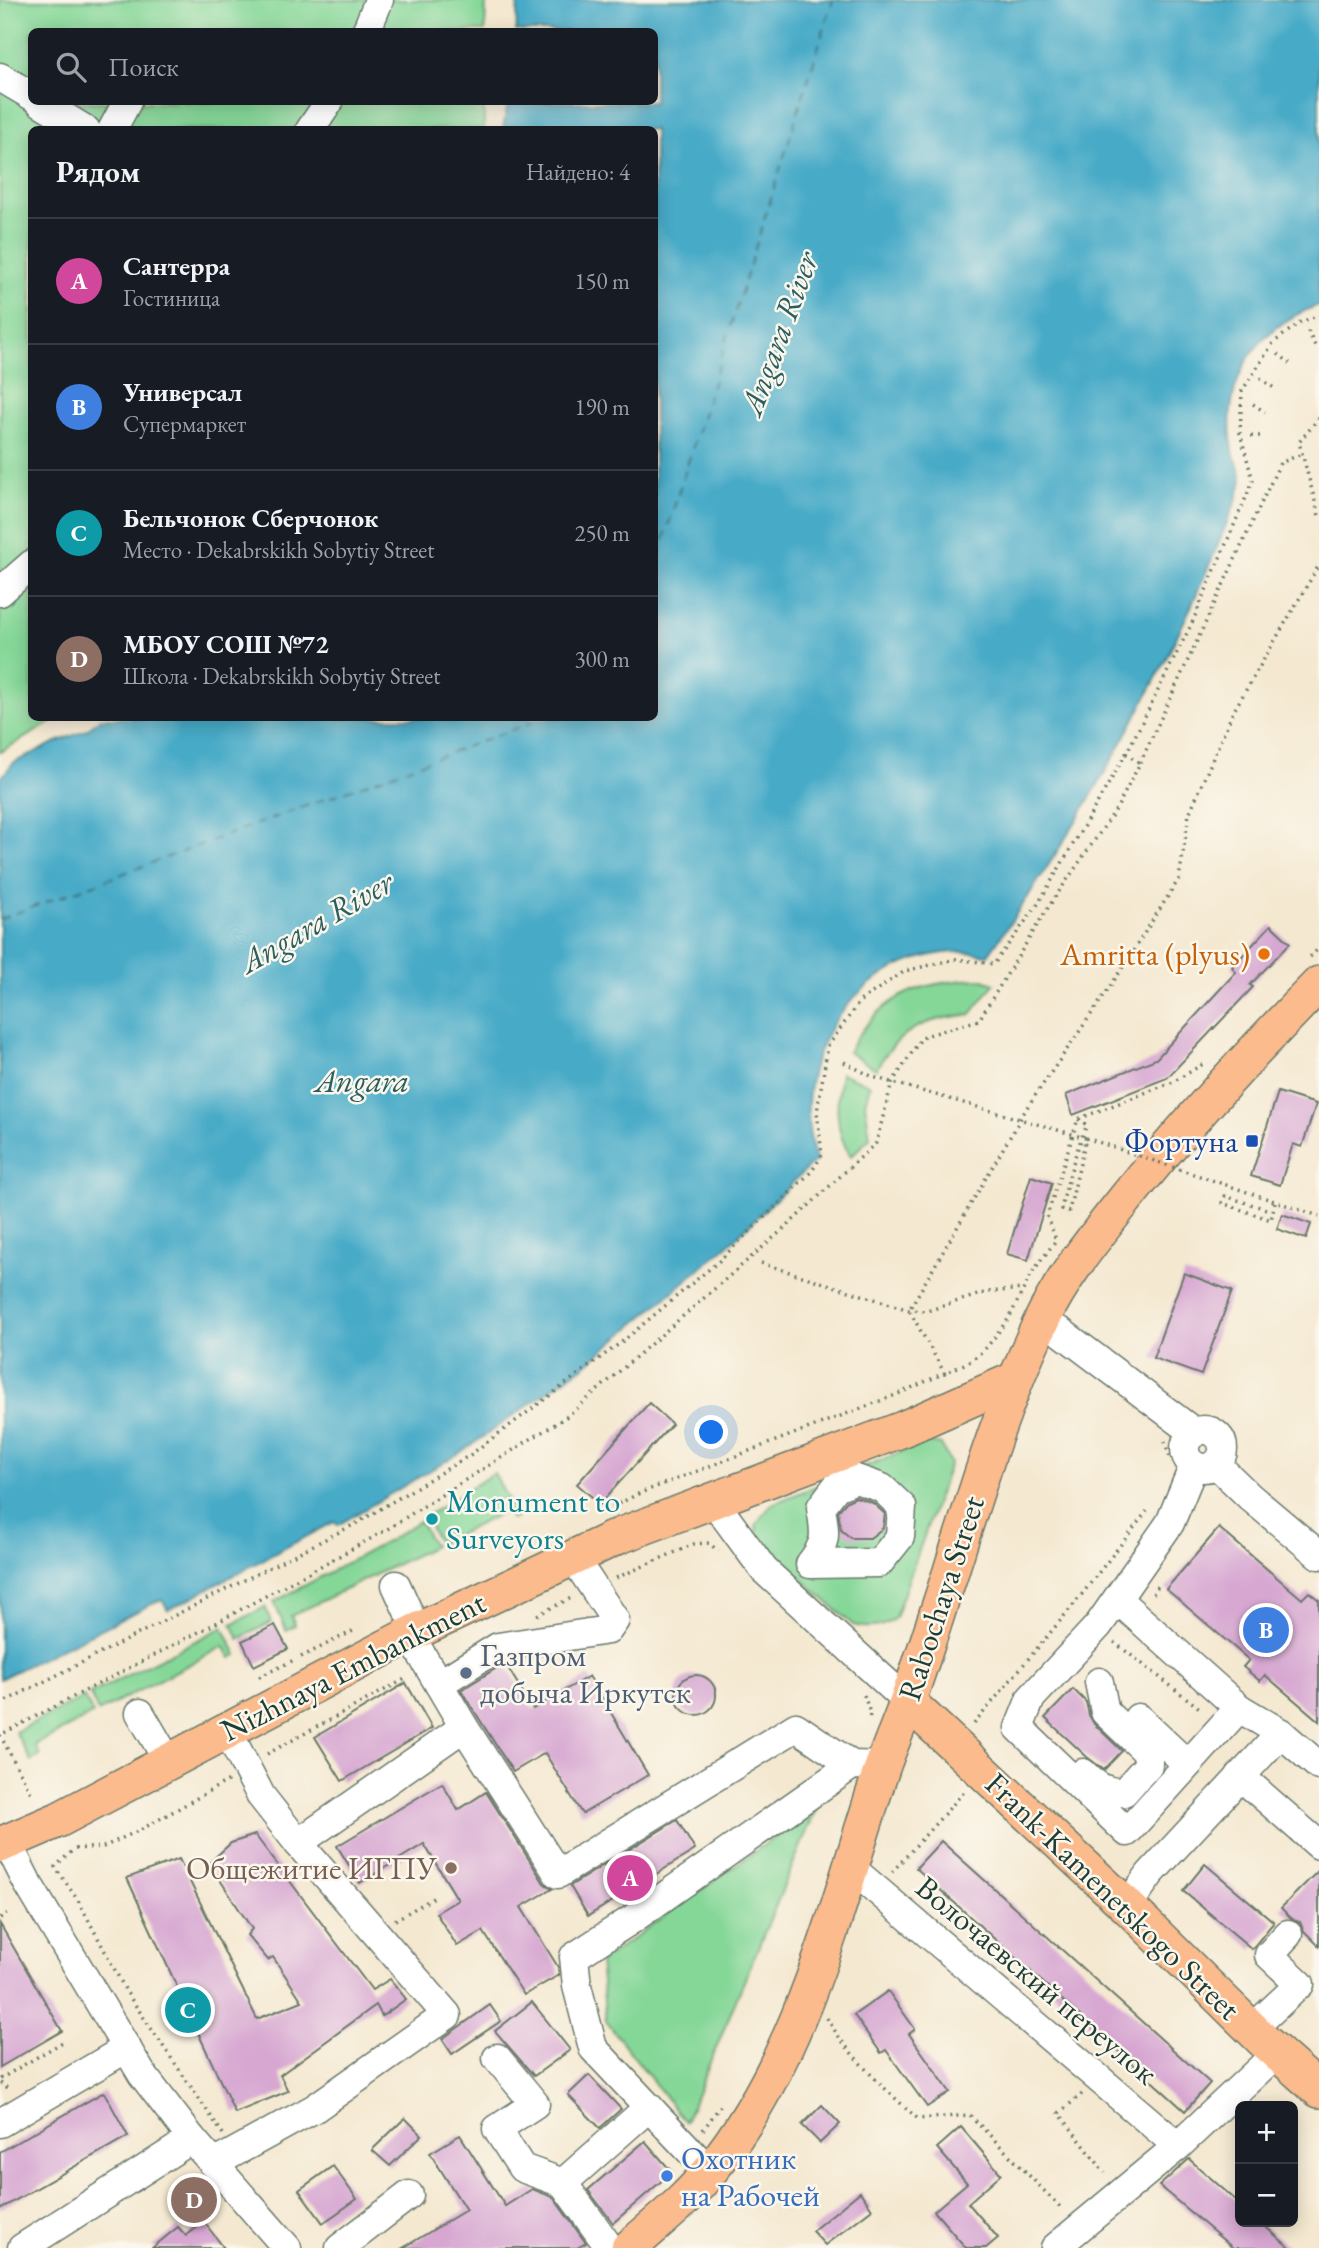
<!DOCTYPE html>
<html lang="ru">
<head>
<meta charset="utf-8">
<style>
	:root { --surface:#171b24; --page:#20242c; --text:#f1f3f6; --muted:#9ea1a6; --line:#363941; --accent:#8c9099 }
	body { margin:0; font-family:"EB Garamond",serif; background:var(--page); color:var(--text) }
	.controls { position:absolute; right:21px; bottom:21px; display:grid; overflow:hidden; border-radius:10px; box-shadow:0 4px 18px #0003 }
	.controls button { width:63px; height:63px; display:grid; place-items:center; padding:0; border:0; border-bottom:2px solid var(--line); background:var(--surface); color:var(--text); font:35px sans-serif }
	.you { position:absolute; left:712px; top:1433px; width:24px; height:24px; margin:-18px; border:5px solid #fff; border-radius:50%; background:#1a73e8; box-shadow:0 0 0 10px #1a73e833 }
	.badge { display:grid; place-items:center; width:46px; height:46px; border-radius:50%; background:var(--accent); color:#fff; font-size:23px; font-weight:700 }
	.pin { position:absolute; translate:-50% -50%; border:4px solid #fff; box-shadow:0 2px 7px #0006 }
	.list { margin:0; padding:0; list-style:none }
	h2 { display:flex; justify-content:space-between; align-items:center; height:91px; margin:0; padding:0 28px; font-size:30px }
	h2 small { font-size:23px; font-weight:400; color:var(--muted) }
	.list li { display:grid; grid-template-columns:46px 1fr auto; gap:21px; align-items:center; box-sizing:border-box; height:126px; padding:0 28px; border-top:2px solid var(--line) }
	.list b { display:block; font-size:26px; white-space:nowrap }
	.list p { margin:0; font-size:23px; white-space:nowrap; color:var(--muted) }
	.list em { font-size:23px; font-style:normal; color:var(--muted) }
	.icon { flex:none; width:38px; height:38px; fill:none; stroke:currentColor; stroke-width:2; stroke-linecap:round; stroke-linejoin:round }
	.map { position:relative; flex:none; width:1319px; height:2248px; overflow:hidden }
	.search { position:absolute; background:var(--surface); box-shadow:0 4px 18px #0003; left:28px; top:28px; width:630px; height:77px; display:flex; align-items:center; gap:18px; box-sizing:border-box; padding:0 24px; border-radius:10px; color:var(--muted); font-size:26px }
	.panel { position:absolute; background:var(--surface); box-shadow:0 4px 18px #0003; left:28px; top:126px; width:630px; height:595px; border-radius:10px }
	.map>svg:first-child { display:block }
	.green { fill:#85d798; stroke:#528a66; stroke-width:2 }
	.water { fill:#47aac7; stroke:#33747e; stroke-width:2 }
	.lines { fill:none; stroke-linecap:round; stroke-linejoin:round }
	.ferry { stroke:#2b5e60; stroke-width:2; stroke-dasharray:9 7; stroke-linecap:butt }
	.building { fill:#d7a7d2 }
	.minor-casing { stroke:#6a796b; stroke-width:31 }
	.major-casing { stroke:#6a796b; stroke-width:38 }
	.path { stroke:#6a796b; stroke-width:3.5; stroke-dasharray:2 5; stroke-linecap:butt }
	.minor { stroke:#fff; stroke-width:28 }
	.major { stroke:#fbbb8c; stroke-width:35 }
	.path-bridge { stroke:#6a796b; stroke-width:3.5; stroke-dasharray:2 5; stroke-linecap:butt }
	.food-dot { fill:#e8710a; stroke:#fbf7ec; stroke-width:2.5 }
	.transit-dot { fill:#1a4fb4; stroke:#fbf7ec; stroke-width:2.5 }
	.culture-dot { fill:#0f9aa8; stroke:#fbf7ec; stroke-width:2.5 }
	.service-dot { fill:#5c6f8a; stroke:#fbf7ec; stroke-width:2.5 }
	.education-dot { fill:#8d6e63; stroke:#fbf7ec; stroke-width:2.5 }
	.shop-dot { fill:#3f7fe0; stroke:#fbf7ec; stroke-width:2.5 }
	.labels { text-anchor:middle; stroke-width:5; stroke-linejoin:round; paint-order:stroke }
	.food-label { font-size:32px; fill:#c56008; stroke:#fbf7ec; text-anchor:end }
	.transit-label { font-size:32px; fill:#164399; stroke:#fbf7ec; text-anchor:end }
	.culture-label { font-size:32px; fill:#0d838f; stroke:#fbf7ec; text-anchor:start }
	.street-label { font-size:32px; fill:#1f3d34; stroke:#fbf7ec }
	.service-label { font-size:32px; fill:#4e5e75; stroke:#fbf7ec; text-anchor:start }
	.education-label { font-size:32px; fill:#785e54; stroke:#fbf7ec; text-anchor:end }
	.shop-label { font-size:32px; fill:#366cbe; stroke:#fbf7ec; text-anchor:start }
	.water-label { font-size:33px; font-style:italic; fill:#2b5e60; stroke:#fbf7ec }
</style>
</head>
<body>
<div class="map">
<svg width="1319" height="2248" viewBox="0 0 1319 2248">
	<rect width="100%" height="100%" fill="#fbf7ec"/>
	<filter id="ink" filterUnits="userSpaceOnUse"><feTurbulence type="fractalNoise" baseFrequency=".0143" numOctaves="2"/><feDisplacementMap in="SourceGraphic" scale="14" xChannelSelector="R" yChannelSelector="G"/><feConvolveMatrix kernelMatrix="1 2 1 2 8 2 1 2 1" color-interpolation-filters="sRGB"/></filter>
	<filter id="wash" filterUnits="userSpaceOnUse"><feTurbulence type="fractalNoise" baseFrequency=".00686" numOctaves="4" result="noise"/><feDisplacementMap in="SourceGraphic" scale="28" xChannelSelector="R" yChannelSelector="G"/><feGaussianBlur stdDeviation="1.57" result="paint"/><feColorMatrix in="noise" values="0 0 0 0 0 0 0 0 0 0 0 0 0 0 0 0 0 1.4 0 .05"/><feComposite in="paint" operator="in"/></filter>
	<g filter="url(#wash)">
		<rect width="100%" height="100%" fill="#f4e8d0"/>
		<g class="green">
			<polygon points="0,0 486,0 485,31 32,32 32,102 484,102 484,129 32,130 32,718 59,718 0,752"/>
			<path d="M980 979 994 984 970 1015C925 1018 900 1029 876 1069L848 1052C881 995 917 982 980 979Z"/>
			<path d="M841 1073 870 1085 865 1103 870 1138 851 1156C834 1132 836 1102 841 1073Z"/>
			<path d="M925 1442 941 1445 950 1463 895 1618C882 1629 868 1629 853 1625L758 1540 756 1525 772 1504Z"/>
			<polygon points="494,1473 517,1517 511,1520 506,1511 439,1544 425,1517"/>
			<polygon points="419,1521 434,1546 291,1616 295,1625 286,1630 274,1602 388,1541"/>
			<polygon points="265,1607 272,1622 239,1639 232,1624"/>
			<polygon points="223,1627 237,1655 231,1658 224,1646 98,1712 90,1694"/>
			<polygon points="84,1697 93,1714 35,1745 40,1756 31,1761 15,1732"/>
			<polygon points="817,1807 685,2122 606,2021 600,1962"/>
		</g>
		<path class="water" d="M518 0H1319V305C1284 318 1253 341 1239 377 1229 403 1228 429 1234 455 1237 464 1244 476 1241 485 1238 498 1231 512 1226 525 1215 552 1203 580 1191 607 1134 729 1066 845 988 955 980 954 970 952 962 952 855 953 783 1061 816 1160L735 1239 587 1364 463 1451 338 1525 334 1522 168 1610 162 1599 0 1679V779L13 763 54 743 87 730 100 718H654V130L503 129 508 102H654V32L516 31Z"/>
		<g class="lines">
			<g class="ferry">
				<polyline points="654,571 833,0"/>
				<polyline points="0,919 544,718"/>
			</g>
		</g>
		<g id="blocks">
			<g class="building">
				<polygon points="1271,925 1290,943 1250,985 1253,987 1167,1078 1073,1115 1066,1095 1156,1059 1236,972 1232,967"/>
				<polygon points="1278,1092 1316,1104 1302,1147 1293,1144 1280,1185 1251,1176"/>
				<polygon points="1031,1176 1052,1183 1028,1260 1007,1254"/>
				<polygon points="1282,1214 1311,1224 1306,1239 1277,1229"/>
				<polygon points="1184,1273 1232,1291 1201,1375 1153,1358"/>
				<polygon points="649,1403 672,1424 600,1504 577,1484"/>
				<polygon points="856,1497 873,1503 885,1514 883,1528 870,1538 851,1538 841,1530 838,1511 847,1501"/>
				<polygon points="1219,1528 1302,1599 1309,1592 1319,1600 1319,1721 1265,1675 1260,1681 1243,1667 1249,1660 1166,1589"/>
				<polygon points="275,1625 288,1649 254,1666 242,1641"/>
				<polygon points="505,1663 533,1709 589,1676 648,1775 582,1814 545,1753 513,1772 461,1690"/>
				<circle cx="696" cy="1695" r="20"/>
				<polygon points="406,1683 432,1728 342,1781 315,1737"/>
				<polygon points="1073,1689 1086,1702 1089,1715 1094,1724 1122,1751 1104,1770 1087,1757 1045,1718"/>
				<polygon points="442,1783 458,1810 486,1792 544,1883 552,1889 521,1907 558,1967 559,1975 524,1995 483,1931 457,1946 436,1913 458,1900 424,1844 360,1883 337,1846"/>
				<polygon points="677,1820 695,1850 588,1916 570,1886"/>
				<polygon points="255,1835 372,1990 390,1979 406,1999 382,2016 376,2005 280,2075 288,2091 235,2113 127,1878 179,1859 257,2019 302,2001 273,1957 268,1960 247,1935 252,1929 209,1863 231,1843"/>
				<polygon points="941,1841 1210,2083 1185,2111 916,1868"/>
				<polygon points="1205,1864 1274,1922 1252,1949 1183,1891"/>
				<polygon points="1319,1870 1319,1946 1304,1931 1300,1922 1291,1918 1281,1908"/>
				<polygon points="0,1924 62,2031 0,2067"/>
				<polygon points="888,1991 915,2029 909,2034 950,2092 927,2107 886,2050 881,2053 854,2015"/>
				<polygon points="532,2002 570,2050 534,2076 495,2031"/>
				<polygon points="490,2005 501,2021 452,2054 442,2039"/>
				<polygon points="589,2075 621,2109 600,2128 568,2095"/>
				<polygon points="104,2092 128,2136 0,2209 0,2152"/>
				<polygon points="822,2105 840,2124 820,2143 802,2125"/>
				<polygon points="405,2118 422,2135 390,2166 372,2150"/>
				<polygon points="961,2127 1001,2174 968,2203 998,2238 986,2248 966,2248 934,2211 967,2183 937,2148"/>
				<polygon points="460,2135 505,2206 532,2189 553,2197 586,2243 577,2248 403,2248 466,2210 430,2153"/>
				<polygon points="645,2141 672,2172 613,2223 588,2190"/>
				<polygon points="1189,2159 1240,2204 1240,2222 1260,2222 1290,2248 1233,2248 1159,2186"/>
				<polygon points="333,2166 357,2199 323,2223 299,2190"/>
				<polygon points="860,2192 872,2209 825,2245 812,2231"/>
				<polygon points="204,2222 224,2248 152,2248 178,2227 186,2236"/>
			</g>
		</g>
	</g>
	<g filter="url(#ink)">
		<use href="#blocks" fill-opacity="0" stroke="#6a796b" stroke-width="2"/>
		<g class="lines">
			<defs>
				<g id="minor">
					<polyline points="366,32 379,0"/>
					<polyline points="0,77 32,96"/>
					<polyline points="40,102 86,130"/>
					<polyline points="112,130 127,102"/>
					<polyline points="310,130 329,102"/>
					<polyline points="0,592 32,564"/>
					<polyline points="1041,1321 1061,1332 1195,1433"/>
					<circle cx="1204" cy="1449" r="19"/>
					<polyline points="1216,1464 1250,1497 1319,1555"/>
					<polyline points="1194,1465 1170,1523 1098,1626 1031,1698 1019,1728 1127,1832 1239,1708"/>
					<path d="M856 1479 882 1488 902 1507 900 1537 879 1563 810 1564C828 1541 825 1535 821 1507L836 1487Z"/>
					<polyline points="712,1499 764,1570 908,1702"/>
					<polyline points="396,1585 417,1631"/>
					<polyline points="1118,1600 1239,1708 1281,1733 1319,1766"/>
					<polyline points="410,1635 464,1727 558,1874 796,1727 852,1765 883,1766"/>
					<polyline points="439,1684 498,1647 608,1630 615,1620 573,1557"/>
					<polyline points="140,1713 168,1761"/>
					<polyline points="1138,1718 1187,1764"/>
					<polyline points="227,1730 261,1796 298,1843 464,1727"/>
					<path d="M1083 1773C1094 1785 1108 1794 1124 1792L1148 1765V1753L1105 1712 1099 1682"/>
					<polyline points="1240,1776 1319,1845"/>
					<polyline points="7,1842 27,1882 142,2074 192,2139 287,2248"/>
					<polyline points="851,1868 1178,2146"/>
					<polyline points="1127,1906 1150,1874 1281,1733"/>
					<polyline points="1252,2029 1300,1984 1269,1955 1288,1934"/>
					<polyline points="497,2058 535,2104 497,2129 522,2168 563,2183 610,2248"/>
					<polyline points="0,2123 127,2048"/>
					<polyline points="215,2163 315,2108 447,2015 298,1843"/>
					<polyline points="710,2172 593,2048 577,1986 574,1957 631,1920 852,1765"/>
					<polyline points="563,2183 649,2107"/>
					<polyline points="22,2248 192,2139"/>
					<polyline points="340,2248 409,2195"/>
					<polyline points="1055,2248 1178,2146 1277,2053"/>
				</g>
				<g id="major">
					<polyline points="908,1702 1127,1906 1266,2043 1319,2090"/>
					<polyline points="0,1845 58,1820 417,1631 619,1536 903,1429 1016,1379"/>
					<path d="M629 2248C656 2224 686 2201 709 2172 803 2058 836 1906 882 1768 890 1745 900 1723 908 1700 923 1658 936 1616 950 1574 977 1489 1002 1405 1040 1324 1062 1277 1094 1238 1127 1197 1187 1123 1252 1052 1319 984"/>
				</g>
			</defs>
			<use href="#minor" class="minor-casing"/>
			<use href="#major" class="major-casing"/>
			<g class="path">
				<polyline points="1308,331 1315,346"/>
				<polyline points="1278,354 1290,363"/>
				<polyline points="1260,378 1274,388"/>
				<polyline points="1253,404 1265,412"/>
				<polyline points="1319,418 1299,442 1319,516"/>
				<polyline points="1251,436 1263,436"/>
				<polyline points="1126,754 1192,623 1253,481 1240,433 1242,391 1273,343 1299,323 1319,315"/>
				<polyline points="1140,763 1280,463 1302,454"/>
				<polyline points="1310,957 1319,948"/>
				<path d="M844 1062 873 1077 1082 1137 1086 1138 1069 1211 1061 1209C1068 1180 1075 1152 1087 1125L1078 1119"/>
				<polyline points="1266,1209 1225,1196 1222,1203 1271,1220 1275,1202"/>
				<polyline points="761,1263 909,1310 927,1311 987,1292 1024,1289"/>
				<polyline points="945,1374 909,1310 1028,1106 1110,987 1179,879 1189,814 1232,714 1319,565"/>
				<polyline points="1165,1441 1170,1457"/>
				<polyline points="606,1510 640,1493 898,1394 971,1361 987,1347 1009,1318 1032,1273 1056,1240 1047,1216 1078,1119 1173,1082 1203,1064"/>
				<polyline points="616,1578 694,1544 709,1543 718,1551"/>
				<polyline points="1153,1594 1159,1584"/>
				<polyline points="537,1615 571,1598"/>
				<polyline points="1114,1642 1202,1710"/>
				<polyline points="301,1657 353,1631"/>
				<polyline points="259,1677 294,1660"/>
				<polyline points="864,1695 870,1713 869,1721"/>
				<polyline points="0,1704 357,1523 470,1455 623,1341 719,1261 812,1171 822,1155 817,1112 828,1046 860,1001 905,971 956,959 994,964 1038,904 1126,754 1140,763 1117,808 1049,906 979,1020 922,1037 892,1083 876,1143 787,1226 569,1415 381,1533 216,1623 0,1735"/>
				<polyline points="974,1724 1075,1603 1147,1511"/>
				<polyline points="0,1735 31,1793"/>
				<polyline points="267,1754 407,1678"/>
				<polyline points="892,1872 964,1792"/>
				<polyline points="0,1918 7,1914"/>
				<polyline points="395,1920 435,1897"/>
				<path d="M827 2018C849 2057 885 2089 918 2119L970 2115 1062 2209"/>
				<polyline points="0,2079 66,2040"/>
				<polyline points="0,2083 10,2089"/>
				<polyline points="1082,2094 1059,2113 1105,2173"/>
				<polyline points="703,2130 721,2105"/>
				<polyline points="223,2134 127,1993 79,1902 55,1867 74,1849 103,1847 142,1829 229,1780"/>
			</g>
			<use href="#minor" class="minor"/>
			<use href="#major" class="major"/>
			<polyline class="path-bridge" points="1086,1138 1319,1216"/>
		</g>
	</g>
	<circle class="food-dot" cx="1264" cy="954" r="7"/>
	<rect class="transit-dot" x="1245" y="1134" width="14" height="14" rx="3.5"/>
	<circle class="culture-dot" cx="432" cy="1519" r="7"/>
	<circle class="service-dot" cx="466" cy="1673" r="7"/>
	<circle class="education-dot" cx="451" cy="1868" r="7"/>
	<circle class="shop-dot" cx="667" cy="2176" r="7"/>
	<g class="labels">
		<g class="food-label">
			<text x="1250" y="965">Amritta (plyus)</text>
		</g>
		<g class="transit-label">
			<text x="1238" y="1152">Фортуна</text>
		</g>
		<g class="culture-label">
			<text x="446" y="1512">Monument to<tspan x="446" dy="37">Surveyors</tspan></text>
		</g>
		<g class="street-label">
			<text transform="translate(941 1598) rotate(-72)" y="11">Rabochaya Street</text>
			<text transform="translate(353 1666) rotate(-27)" y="11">Nizhnaya Embankment</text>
			<text transform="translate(1113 1896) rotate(44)" y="11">Frank-Kamenetskogo Street</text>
			<text transform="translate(1037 1980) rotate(40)" y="11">Волочаевский переулок</text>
		</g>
		<g class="service-label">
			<text x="480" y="1666">Газпром<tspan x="480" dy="37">добыча Иркутск</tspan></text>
		</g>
		<g class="education-label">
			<text x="437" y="1879">Общежитие ИГПУ</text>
		</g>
		<g class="shop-label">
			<text x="681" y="2169">Охотник<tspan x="681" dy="37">на Рабочей</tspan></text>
		</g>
		<g class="water-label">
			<text transform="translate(778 333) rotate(-70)" y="12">Angara River</text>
			<text transform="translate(316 921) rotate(-30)" y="12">Angara River</text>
			<text x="362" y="1092">Angara</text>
		</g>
	</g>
</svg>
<div class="controls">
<button>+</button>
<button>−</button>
</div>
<div class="you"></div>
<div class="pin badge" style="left:630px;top:1878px;background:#d1479c">A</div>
<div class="pin badge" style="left:1266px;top:1630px;background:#3f7fe0">B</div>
<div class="pin badge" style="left:188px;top:2010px;background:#0f9aa8">C</div>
<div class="pin badge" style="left:194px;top:2200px;background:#8d6e63">D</div>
<div class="search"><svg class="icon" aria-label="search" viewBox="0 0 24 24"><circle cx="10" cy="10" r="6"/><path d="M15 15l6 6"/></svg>Поиск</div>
<section class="panel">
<h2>Рядом<small>Найдено: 4</small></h2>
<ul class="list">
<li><span class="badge" style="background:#d1479c">A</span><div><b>Сантерра</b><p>Гостиница</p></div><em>150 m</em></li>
<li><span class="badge" style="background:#3f7fe0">B</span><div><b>Универсал</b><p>Супермаркет</p></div><em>190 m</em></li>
<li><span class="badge" style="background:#0f9aa8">C</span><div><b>Бельчонок Сберчонок</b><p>Место · Dekabrskikh Sobytiy Street</p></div><em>250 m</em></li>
<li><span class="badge" style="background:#8d6e63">D</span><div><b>МБОУ СОШ №72</b><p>Школа · Dekabrskikh Sobytiy Street</p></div><em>300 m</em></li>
</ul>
</section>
</div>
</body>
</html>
